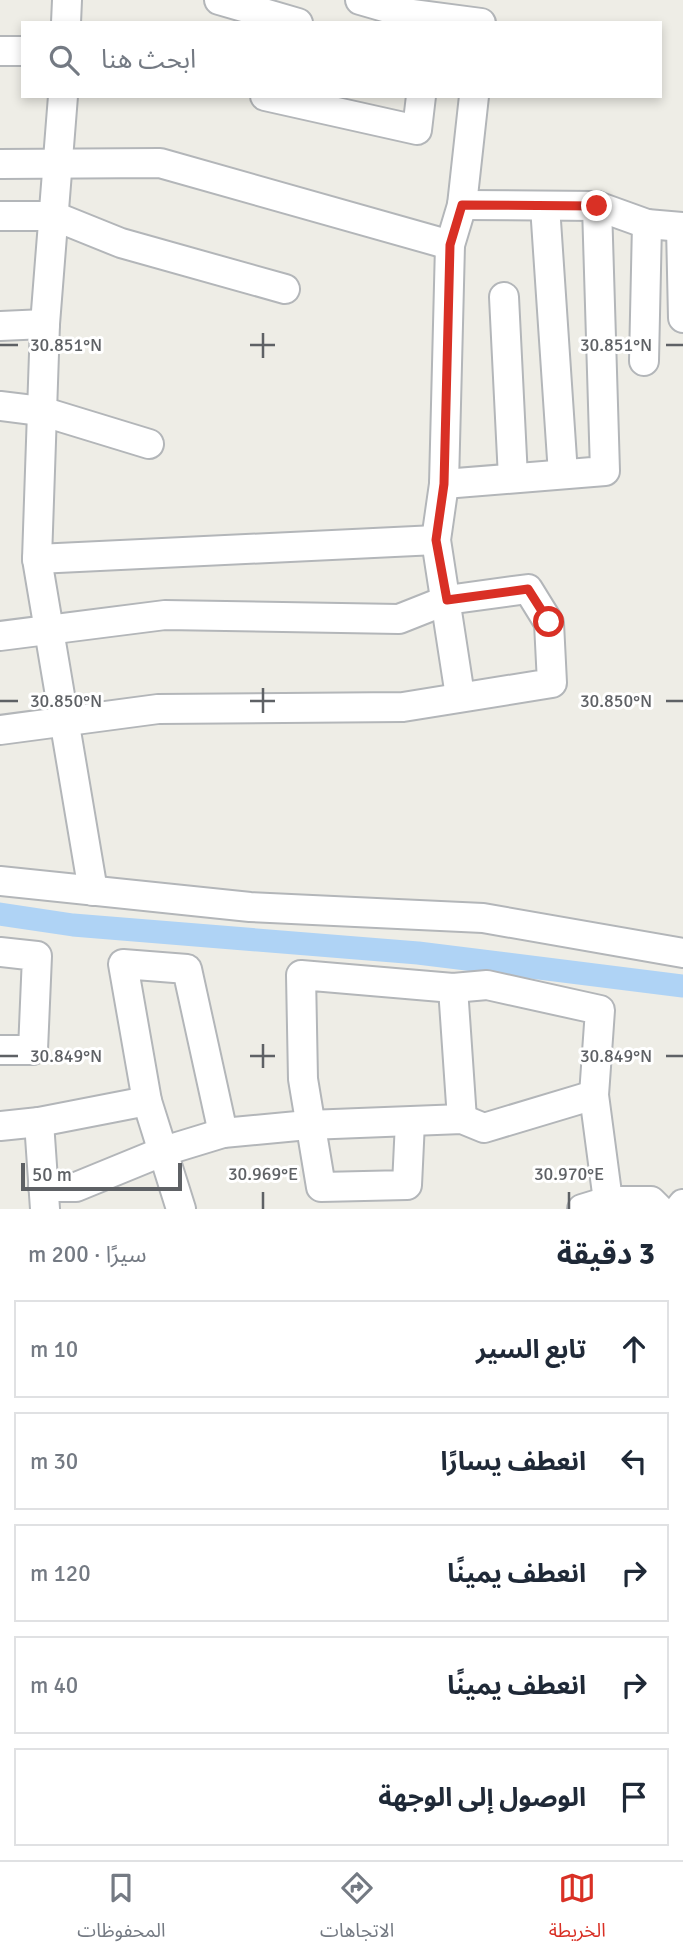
<!DOCTYPE html>
<html lang="ar">
<head>
<meta charset="utf-8">
<style>
	:root { --surface:#fff; --page:#f6f6f7; --text:#1f2937; --muted:#747a83; --line:#e0e1e3; --accent:#d93025 }
	body { margin:0; font-family:Signika,"Noto Sans Arabic",sans-serif; background:var(--page); color:var(--text); direction:rtl }
	.scale { position:absolute; left:21px; bottom:18px; width:161px; box-sizing:border-box; padding-left:7px; border:4px solid #5e6165; border-top:0; font-size:19px; line-height:24px; white-space:nowrap; color:#5e6165; -webkit-text-stroke:5px #fff; paint-order:stroke }
	.stop { position:absolute; width:21px; height:21px; margin:-16px; border:5px solid #d93025; border-radius:50%; background:#fff }
	.stop.end { background:#d93025; border-color:#fff; box-shadow:0 2px 7px #0008 }
	.list { margin:0; padding:0; list-style:none }
	h2 { display:flex; justify-content:space-between; align-items:center; height:91px; margin:0; padding:0 28px; font-size:30px }
	h2 small { font-size:23px; font-weight:400; color:var(--muted) }
	.list li { display:grid; grid-template-columns:46px 1fr auto; gap:21px; align-items:center; box-sizing:border-box; height:98px; margin:0 14px 14px; padding:0 14px; border:2px solid var(--line); border-radius:0px }
	.list b { display:block; font-size:26px; white-space:nowrap }
	.list em { font-size:23px; font-style:normal; color:var(--muted) }
	.icon { flex:none; width:38px; height:38px; fill:none; stroke:currentColor; stroke-width:2; stroke-linecap:round; stroke-linejoin:round }
	.map { position:relative; flex:none; width:683px; height:1209px; overflow:hidden; direction:ltr }
	.search { position:absolute; background:var(--surface); box-shadow:0 4px 10px #0003; left:21px; right:21px; top:21px; height:77px; display:flex; align-items:center; gap:18px; box-sizing:border-box; padding:0 24px; border-radius:0px; color:var(--muted); font-size:26px }
	.sheet { height:651px; background:var(--surface) }
	nav { display:flex; justify-content:space-around; align-items:center; box-sizing:border-box; height:98px; border-top:2px solid var(--line); background:var(--surface); font-size:19px; color:var(--muted) }
	nav a { display:grid; justify-items:center; gap:4px }
	nav .on { color:var(--accent) }
	.map>svg:first-child { display:block }
	.lines { fill:none; stroke-linecap:round; stroke-linejoin:round }
	.canal { stroke:#afd3f5; stroke-width:23 }
	.minor-casing { stroke:#b3b6b9; stroke-width:32 }
	.minor { stroke:#fff; stroke-width:28 }
	.route { stroke:#d93025; stroke-width:9 }
	.ticks { fill:none; stroke:#5e6165; stroke-width:2.5 }
	.ticks-label { font-size:18px; text-anchor:middle; fill:#5e6165; stroke:#fff; stroke-width:6; stroke-linejoin:round; paint-order:stroke }
</style>
</head>
<body>
<div class="map">
<svg width="683" height="1209" viewBox="0 0 683 1209">
	<rect width="100%" height="100%" fill="#eeede6"/>
	<g class="lines">
		<polyline class="canal" points="0,914 73,925 418,953 683,986"/>
		<defs>
			<g id="minor">
				<polyline points="219,0 298,23"/>
				<polyline points="360,0 405,13 481,23"/>
				<polyline points="66,23 67,0"/>
				<polyline points="0,51 23,51"/>
				<polyline points="63,96 45,324 37,559 93,891"/>
				<polyline points="265,96 417,130 421,96"/>
				<polyline points="0,164 160,163 450,245"/>
				<polyline points="462,205 597,206 647,224 683,227"/>
				<polyline points="545,206 563,474"/>
				<polyline points="0,216 54,216 121,243 285,289"/>
				<polyline points="681,227 683,318"/>
				<polyline points="504,297 513,478"/>
				<polyline points="0,326 45,324"/>
				<polyline points="644,361 647,224"/>
				<polyline points="0,406 41,411 149,444"/>
				<polyline points="444,484 605,471 597,206"/>
				<polyline points="37,559 436,540"/>
				<polyline points="0,636 165,615 399,619 447,600 528,589 549,623 552,683 403,707 158,709 0,730"/>
				<polyline points="460,696 436,540 444,484 450,245 462,205 474,96"/>
				<polyline points="0,881 250,907 483,918 683,953"/>
				<polyline points="0,952 37,956 33,1050 0,1050"/>
				<polyline points="453,988 462,1119"/>
				<polyline points="39,1122 45,1209"/>
				<polyline points="410,1122 407,1185 321,1187 303,1079 301,975 453,988 487,985 600,1010 594,1095 608,1201"/>
				<polyline points="0,1126 39,1122 147,1101"/>
				<polyline points="43,1187 76,1187 164,1151 223,1133 308,1125 462,1119 484,1128 594,1095"/>
				<polyline points="181,1209 147,1101 123,964 187,969 223,1133"/>
				<polyline points="582,1209 608,1201 651,1201 659,1209"/>
				<polyline points="679,1209 683,1204"/>
			</g>
		</defs>
		<use href="#minor" class="minor-casing"/>
		<use href="#minor" class="minor"/>
	</g>
	<g class="lines">
		<polyline class="route" points="549,622 528,589 447,600 436,540 444,484 450,245 462,205 597,206"/>
	</g>
	<path class="ticks" d="M263 333V358M0 345H18M250 345H275M666 345H683M263 688V713M0 701H18M250 701H275M666 701H683M263 1044V1068M0 1056H18M250 1056H275M666 1056H683M263 1192V1209M569 1192V1209"/>
	<g class="ticks-label">
		<text x="66" y="351">30.851°N</text>
		<text x="616" y="351">30.851°N</text>
		<text x="66" y="707">30.850°N</text>
		<text x="616" y="707">30.850°N</text>
		<text x="66" y="1062">30.849°N</text>
		<text x="616" y="1062">30.849°N</text>
		<text x="263" y="1180">30.969°E</text>
		<text x="569" y="1180">30.970°E</text>
	</g>
</svg>
<div class="scale">50 m</div>
<div class="stop" style="left:549px;top:622px"></div>
<div class="stop end" style="left:597px;top:206px"></div>
<div class="search"><svg class="icon" aria-label="search" viewBox="0 0 24 24"><circle cx="10" cy="10" r="6"/><path d="M15 15l6 6"/></svg>ابحث هنا</div>
</div>
<section class="sheet">
<h2>3 دقيقة<small>سيرًا · 200 m</small></h2>
<ul class="list">
<li><svg class="icon" aria-label="ahead" viewBox="0 0 24 24"><path d="M12 20V5M6 11l6-6 6 6"/></svg><div><b>تابع السير</b></div><em>10 m</em></li>
<li><svg class="icon" aria-label="left" viewBox="0 0 24 24"><path d="M17 20v-9H6M10 6l-5 5 5 5"/></svg><div><b>انعطف يسارًا</b></div><em>30 m</em></li>
<li><svg class="icon" aria-label="right" viewBox="0 0 24 24"><path d="M7 20v-9h11M14 6l5 5-5 5"/></svg><div><b>انعطف يمينًا</b></div><em>120 m</em></li>
<li><svg class="icon" aria-label="right" viewBox="0 0 24 24"><path d="M7 20v-9h11M14 6l5 5-5 5"/></svg><div><b>انعطف يمينًا</b></div><em>40 m</em></li>
<li><svg class="icon" aria-label="arrive" viewBox="0 0 24 24"><path d="M6 21V4h12l-3 4 3 4H6"/></svg><div><b>الوصول إلى الوجهة</b></div></li>
</ul>
</section>
<nav>
<a class="on"><svg class="icon" aria-label="map" viewBox="0 0 24 24"><path d="M3 6l6-2 6 2 6-2v14l-6 2-6-2-6 2zM9 4v14M15 6v14"/></svg>الخريطة</a>
<a><svg class="icon" aria-label="directions" viewBox="0 0 24 24"><path d="M12 3l9 9-9 9-9-9zM9 14v-3h6M13 9l2 2-2 2"/></svg>الاتجاهات</a>
<a><svg class="icon" aria-label="saved" viewBox="0 0 24 24"><path d="M7 4h10v16l-5-4-5 4z"/></svg>المحفوظات</a>
</nav>
</body>
</html>
